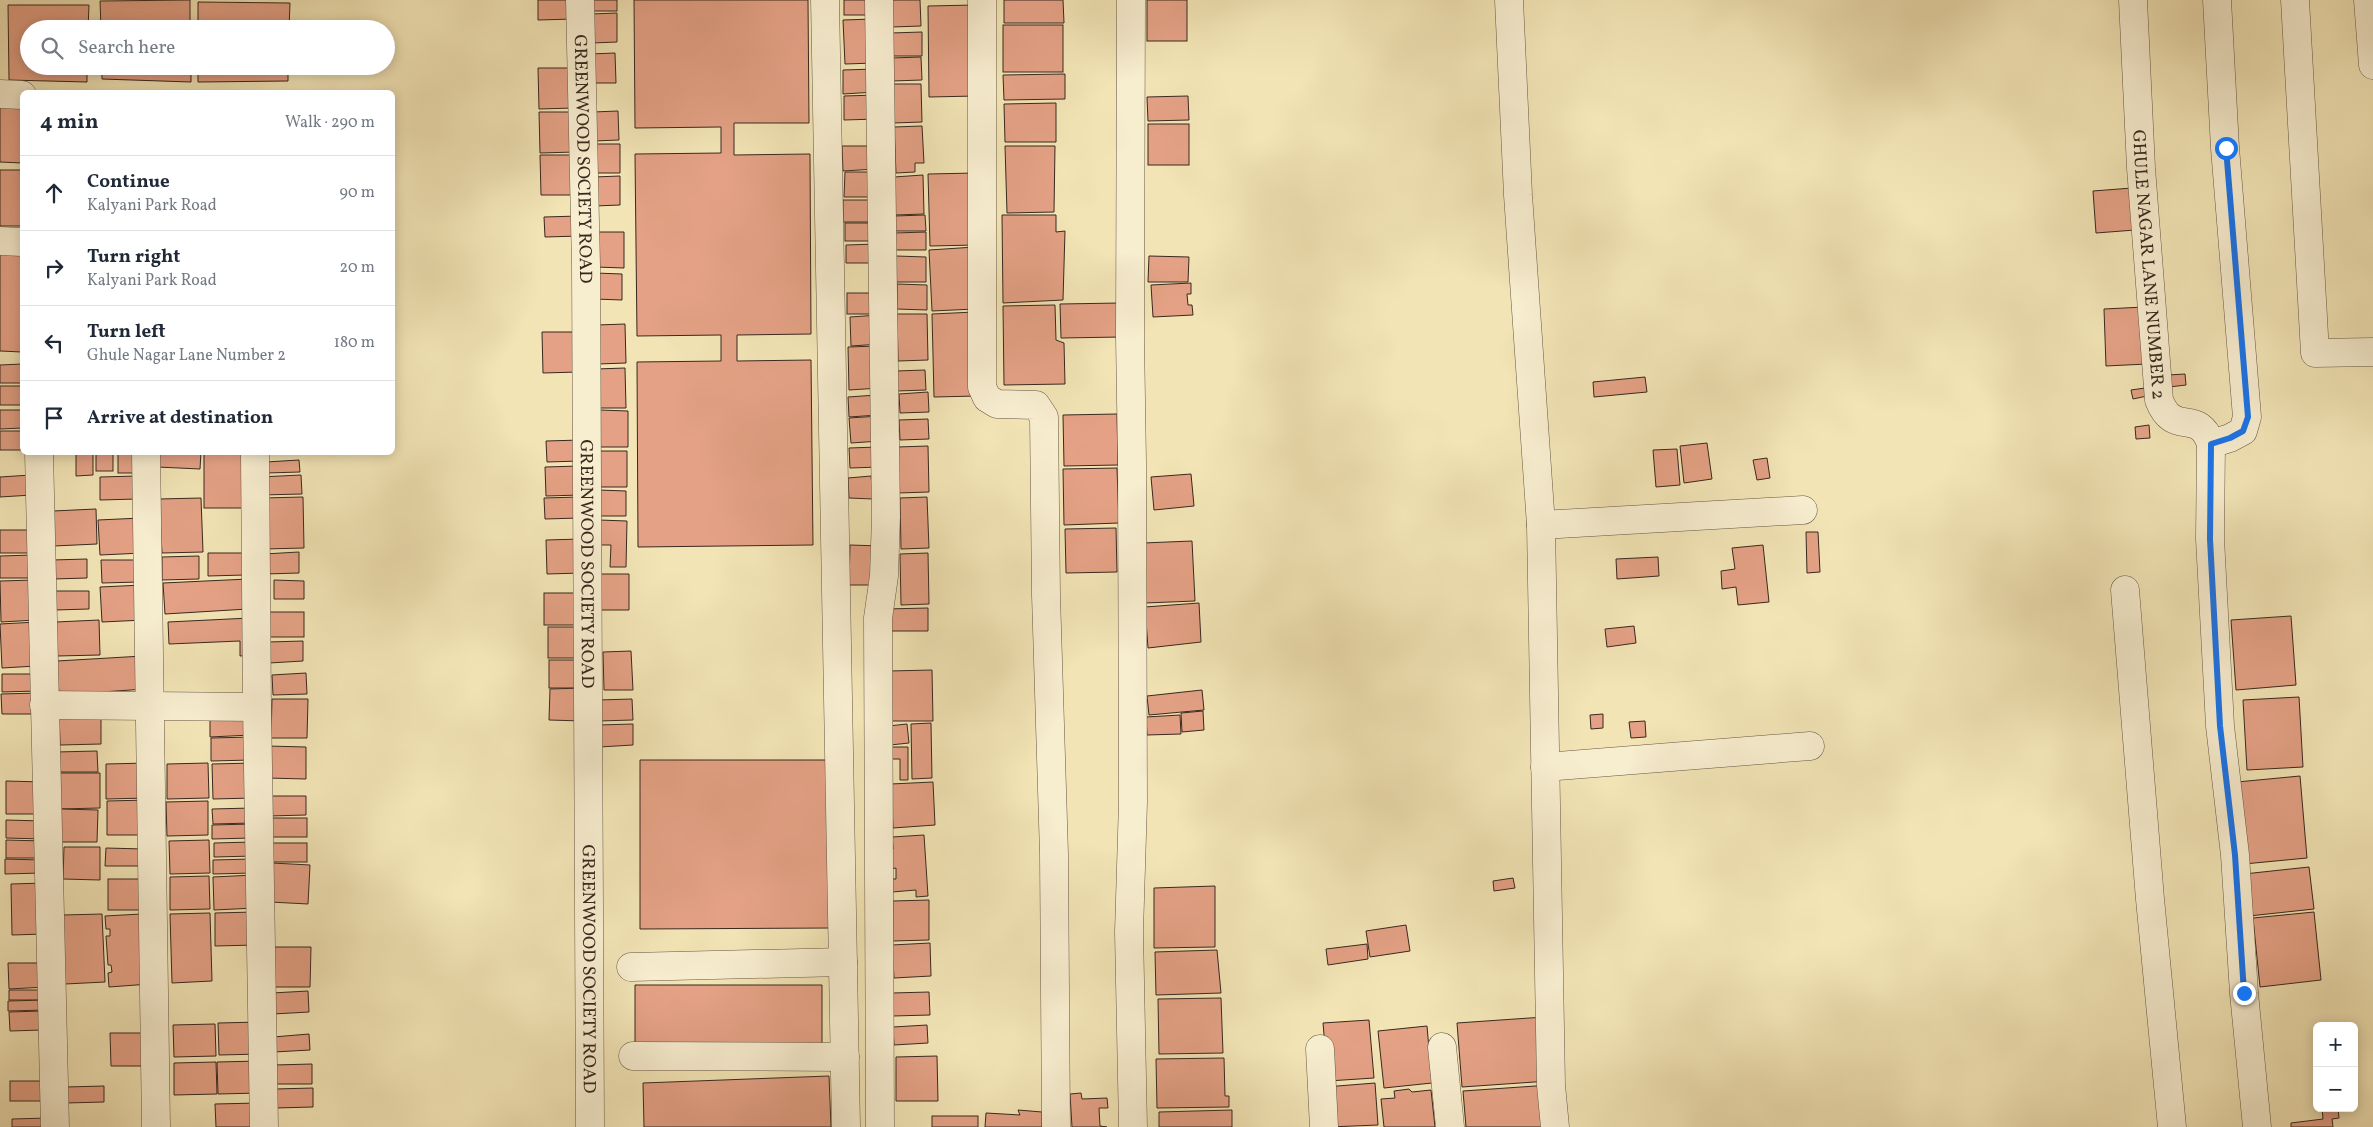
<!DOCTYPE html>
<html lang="en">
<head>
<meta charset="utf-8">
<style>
	:root { --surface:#fff; --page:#f2f2f3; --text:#1f2937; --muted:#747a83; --line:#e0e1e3 }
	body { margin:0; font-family:Vollkorn,serif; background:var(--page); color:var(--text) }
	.controls { position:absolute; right:15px; bottom:15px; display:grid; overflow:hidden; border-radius:8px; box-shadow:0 2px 12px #0003 }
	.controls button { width:45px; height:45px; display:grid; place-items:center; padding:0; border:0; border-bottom:1px solid var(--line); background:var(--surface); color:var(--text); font:25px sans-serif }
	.stop { position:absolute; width:15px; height:15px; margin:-11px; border:4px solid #1a73e8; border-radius:50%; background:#fff }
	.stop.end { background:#1a73e8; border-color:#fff; box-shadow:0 1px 5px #0008 }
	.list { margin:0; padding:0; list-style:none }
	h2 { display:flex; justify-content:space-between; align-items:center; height:65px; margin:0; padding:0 20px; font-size:21px }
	h2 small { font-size:16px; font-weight:400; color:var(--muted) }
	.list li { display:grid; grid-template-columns:32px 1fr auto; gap:15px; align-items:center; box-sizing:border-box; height:75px; padding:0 20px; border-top:1px solid var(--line) }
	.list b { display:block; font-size:19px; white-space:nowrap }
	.list p { margin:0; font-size:16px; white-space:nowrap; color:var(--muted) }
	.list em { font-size:16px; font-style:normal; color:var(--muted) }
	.icon { flex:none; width:28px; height:28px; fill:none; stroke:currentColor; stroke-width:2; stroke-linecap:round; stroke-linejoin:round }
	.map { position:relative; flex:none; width:2373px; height:1127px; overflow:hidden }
	.search { position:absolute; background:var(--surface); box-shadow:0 2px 12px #0003; left:20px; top:20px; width:375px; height:55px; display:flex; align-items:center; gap:12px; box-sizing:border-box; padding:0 18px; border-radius:28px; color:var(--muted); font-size:19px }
	.panel { position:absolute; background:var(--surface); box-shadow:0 2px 12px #0003; left:20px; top:90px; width:375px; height:365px; border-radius:8px }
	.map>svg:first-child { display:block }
	.building { fill:#e4a185; stroke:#39281e }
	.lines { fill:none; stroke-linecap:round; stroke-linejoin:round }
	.minor-casing { stroke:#675744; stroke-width:29 }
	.minor { stroke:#f7edcf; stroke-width:28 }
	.route { stroke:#1a73e8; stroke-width:6 }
	.labels { text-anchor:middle; stroke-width:4; stroke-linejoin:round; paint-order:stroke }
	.street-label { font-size:18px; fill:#39281e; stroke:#f7edcf }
</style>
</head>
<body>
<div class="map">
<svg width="2373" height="1127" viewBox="0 0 2373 1127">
	<rect width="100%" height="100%" fill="#f2e4b5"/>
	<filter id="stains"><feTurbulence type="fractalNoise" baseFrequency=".004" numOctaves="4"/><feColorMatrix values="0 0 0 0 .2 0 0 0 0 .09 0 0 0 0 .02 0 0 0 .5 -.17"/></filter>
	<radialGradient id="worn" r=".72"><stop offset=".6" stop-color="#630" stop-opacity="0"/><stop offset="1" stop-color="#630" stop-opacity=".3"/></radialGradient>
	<g class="building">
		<polygon points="190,0 190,29 101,29 100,1"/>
		<polygon points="538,0 573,0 574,19 538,20"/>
		<rect x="592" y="0" width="25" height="11"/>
		<polygon points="634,0 808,0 809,123 734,123 734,155 810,154 811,334 737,335 737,361 811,360 813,545 638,547 637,362 721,361 721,335 637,336 635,154 721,153 721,127 635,128"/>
		<rect x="844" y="0" width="30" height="15"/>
		<polygon points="891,0 920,0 921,26 892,27"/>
		<polygon points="1004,0 1063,0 1064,23 1004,23"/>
		<rect x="1147" y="0" width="40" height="41"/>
		<polygon points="198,2 290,3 289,29 198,29"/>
		<polygon points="8,5 89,5 88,29 29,29 29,66 87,66 87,82 9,80"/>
		<polygon points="975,5 976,96 929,97 928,6"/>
		<polygon points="617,13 617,42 592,43 591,14"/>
		<polygon points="873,19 875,63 845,64 843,20"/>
		<rect x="1003" y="25" width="60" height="47"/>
		<polygon points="922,32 922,56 891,56 891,33"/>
		<polygon points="615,53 616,83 590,83 590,54"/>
		<polygon points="921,57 922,80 892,81 891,58"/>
		<polygon points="102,66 191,66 191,82 102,79"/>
		<polygon points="198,66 288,66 288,81 198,82"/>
		<polygon points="538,68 573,68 574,108 539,109"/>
		<polygon points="876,69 876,92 843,94 843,70"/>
		<polygon points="1065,74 1065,99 1004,100 1003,75"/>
		<polygon points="891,84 921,84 922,122 893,123"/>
		<polygon points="877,95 877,119 844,120 844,96"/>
		<polygon points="1188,96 1189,120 1148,121 1147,97"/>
		<polygon points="0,100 22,100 22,163 0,162"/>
		<polygon points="1056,103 1056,142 1005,142 1004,104"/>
		<polygon points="618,111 619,140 594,141 593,112"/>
		<polygon points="539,112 575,112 575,152 540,153"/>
		<rect x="1148" y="124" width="41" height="41"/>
		<polygon points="922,126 924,163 915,163 915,172 896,173 894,127"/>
		<polygon points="594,144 620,144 620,173 595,173"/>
		<polygon points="842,146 876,146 876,169 843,171"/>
		<polygon points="1005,146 1055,146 1054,212 1007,213"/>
		<polygon points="540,155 576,155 576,195 541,195"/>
		<rect x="0" y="170" width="22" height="56"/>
		<polygon points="845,172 875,172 874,197 844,197"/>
		<polygon points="975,173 976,245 930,246 928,174"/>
		<polygon points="923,175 924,214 895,215 894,177"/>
		<polygon points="620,176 620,205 595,206 594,177"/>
		<polygon points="2132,188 2135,230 2096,233 2093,191"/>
		<polygon points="843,200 876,200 875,222 843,222"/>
		<polygon points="925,215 926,231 895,231 894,216"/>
		<polygon points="1002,215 1056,215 1056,232 1065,231 1063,300 1003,303"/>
		<polygon points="579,216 580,236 545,237 544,217"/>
		<rect x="845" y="223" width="31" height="18"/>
		<polygon points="596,232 624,232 624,268 596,267"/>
		<polygon points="926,232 926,250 895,250 894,233"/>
		<polygon points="877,244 877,263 846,263 846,245"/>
		<polygon points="975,247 975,309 932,311 929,250"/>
		<polygon points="0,251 22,252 22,352 0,351"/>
		<polygon points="896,256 926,257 926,282 896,282"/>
		<polygon points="1149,256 1189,257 1188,282 1148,282"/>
		<polygon points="595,273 622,274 622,300 594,299"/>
		<polygon points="1191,283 1191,294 1187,294 1188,305 1192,305 1193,315 1153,317 1151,285"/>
		<polygon points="897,284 927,285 927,310 897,309"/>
		<rect x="847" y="293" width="31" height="21"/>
		<polygon points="1120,303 1121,337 1061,338 1060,304"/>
		<polygon points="1055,305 1056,340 1064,343 1065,384 1004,385 1003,306"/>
		<polygon points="2144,307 2147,364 2106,366 2104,309"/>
		<polygon points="975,312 977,396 934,397 932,314"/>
		<polygon points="897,314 927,314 928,360 898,361"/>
		<polygon points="879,315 881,344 851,346 850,317"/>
		<polygon points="625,324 626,363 598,364 597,325"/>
		<polygon points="542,332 578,332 578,372 543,373"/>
		<polygon points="878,346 880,388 849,390 848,347"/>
		<polygon points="22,364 22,383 0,383 0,365"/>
		<polygon points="625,368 626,408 597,408 596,369"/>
		<polygon points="925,370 926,390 897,391 896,371"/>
		<polygon points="2185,374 2186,385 2169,387 2168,375"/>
		<polygon points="1645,377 1647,392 1594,397 1593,382"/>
		<rect x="0" y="386" width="22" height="19"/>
		<polygon points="2145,388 2147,396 2133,399 2131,390"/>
		<polygon points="928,392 929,412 900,413 899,394"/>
		<polygon points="877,395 878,415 849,417 848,397"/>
		<polygon points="0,410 22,410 22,428 0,429"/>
		<polygon points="600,410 628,411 628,447 599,447"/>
		<polygon points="1117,414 1118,465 1064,466 1063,415"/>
		<polygon points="880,416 880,441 851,443 849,418"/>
		<polygon points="928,419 929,439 900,440 899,420"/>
		<polygon points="2149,425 2150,438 2136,439 2135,427"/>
		<rect x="0" y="431" width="22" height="19"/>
		<polygon points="581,440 581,461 547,462 546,441"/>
		<polygon points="1707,443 1712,479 1684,483 1680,446"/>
		<polygon points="928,446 929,492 898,493 897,447"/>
		<polygon points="878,447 879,467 850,468 849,448"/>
		<polygon points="1677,449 1680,485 1656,487 1653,450"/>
		<polygon points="599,451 627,451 627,487 598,487"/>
		<polygon points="76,452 93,452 93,475 76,476"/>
		<rect x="96" y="452" width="17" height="19"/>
		<rect x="118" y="452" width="17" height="21"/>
		<polygon points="158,452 201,452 200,469 157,467"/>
		<rect x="204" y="452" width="40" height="56"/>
		<polygon points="1767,458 1770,478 1757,480 1753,460"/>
		<polygon points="299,460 300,472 266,473 266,462"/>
		<polygon points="580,466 581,495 546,496 545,467"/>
		<polygon points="1117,468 1119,523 1064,525 1063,469"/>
		<polygon points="1191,474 1194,506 1154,510 1151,477"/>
		<polygon points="31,475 32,495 0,497 0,477"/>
		<polygon points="301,475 302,494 261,495 260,477"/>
		<polygon points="137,476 137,499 100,500 100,477"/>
		<polygon points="871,476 873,499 849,498 848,478"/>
		<polygon points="599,490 626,491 626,516 599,516"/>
		<polygon points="303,497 304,548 264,549 263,498"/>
		<polygon points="579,497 580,518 545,519 544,498"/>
		<polygon points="927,497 929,548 901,549 900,498"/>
		<polygon points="201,498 203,552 162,553 159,499"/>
		<polygon points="96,509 97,544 54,546 53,511"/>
		<polygon points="141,518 143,553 100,555 98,520"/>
		<polygon points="599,520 627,521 626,567 610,567 611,545 599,545"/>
		<polygon points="1116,528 1117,572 1066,573 1065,529"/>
		<polygon points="0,530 32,530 33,553 0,553"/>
		<polygon points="1806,532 1818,532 1820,572 1807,573"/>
		<polygon points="581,539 582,573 547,574 546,540"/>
		<polygon points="1192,541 1195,601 1145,603 1143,543"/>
		<polygon points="850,545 881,546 874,585 849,585"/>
		<polygon points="1763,545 1769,602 1738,605 1736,587 1722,589 1721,571 1735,569 1732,548"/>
		<polygon points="299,552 299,573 265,574 264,554"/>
		<polygon points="208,553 245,553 245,575 208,576"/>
		<polygon points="928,553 929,604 901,605 900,554"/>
		<polygon points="33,555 34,578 0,578 0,556"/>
		<polygon points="199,556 199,579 162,580 162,557"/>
		<polygon points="1658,557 1659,576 1617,579 1616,559"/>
		<polygon points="87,559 87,578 53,579 52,560"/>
		<polygon points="101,560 138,560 139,582 102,583"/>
		<polygon points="601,574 629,574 629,610 600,610"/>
		<polygon points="248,579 248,609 165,614 163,583"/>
		<polygon points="34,580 36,620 1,622 0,581"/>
		<polygon points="274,580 304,581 304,599 274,599"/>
		<polygon points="143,585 144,620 102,622 100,587"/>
		<polygon points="54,591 89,591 89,609 55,610"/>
		<rect x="544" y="593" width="39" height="32"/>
		<polygon points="1199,603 1201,642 1148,648 1145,607"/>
		<polygon points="928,608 928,631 885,631 885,609"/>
		<rect x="267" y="612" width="37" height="25"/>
		<polygon points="2291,616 2296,685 2236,690 2231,620"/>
		<polygon points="250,618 252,655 240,656 240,641 169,644 168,622"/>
		<polygon points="99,620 100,655 57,656 56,622"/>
		<polygon points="37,622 36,666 2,668 0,624"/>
		<polygon points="1634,626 1636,643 1607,647 1605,629"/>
		<rect x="548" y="627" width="36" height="31"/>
		<polygon points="303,641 303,661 269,663 268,642"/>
		<polygon points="631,651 633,690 604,690 603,652"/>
		<polygon points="143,656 145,689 59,695 57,661"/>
		<rect x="549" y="660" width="35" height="28"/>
		<polygon points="932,670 933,721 890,721 889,671"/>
		<polygon points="306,673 307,694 273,695 272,675"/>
		<polygon points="2,674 37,674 37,691 2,692"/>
		<polygon points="583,688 583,721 549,720 550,689"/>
		<polygon points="1202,690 1204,710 1149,715 1147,696"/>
		<polygon points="39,693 40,714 2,714 1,694"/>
		<polygon points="2299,697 2303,767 2247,770 2243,700"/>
		<polygon points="272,699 308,699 307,738 271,738"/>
		<polygon points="632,699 633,720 598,721 598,700"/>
		<polygon points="101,709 101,744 60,745 59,710"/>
		<polygon points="1203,711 1204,730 1182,732 1181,713"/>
		<polygon points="250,712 251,735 210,737 210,714"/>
		<polygon points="1603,714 1603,728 1591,729 1590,715"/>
		<polygon points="1180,715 1181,734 1147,735 1146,717"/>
		<polygon points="1645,721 1646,737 1631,738 1629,722"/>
		<polygon points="931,723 932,778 912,779 911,724"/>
		<polygon points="633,724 633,745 599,747 598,725"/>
		<polygon points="907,724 909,743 890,745 888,726"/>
		<polygon points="252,737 252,760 211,761 211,738"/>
		<polygon points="267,746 306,747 306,779 267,778"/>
		<polygon points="889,747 908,747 908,780 900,780 900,759 889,759"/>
		<polygon points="97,751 98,772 57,772 56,752"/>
		<polygon points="640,760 833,760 833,928 640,929"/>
		<polygon points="147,763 148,798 106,799 106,764"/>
		<polygon points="208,763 209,798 167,799 167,764"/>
		<polygon points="254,763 254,798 213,799 212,764"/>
		<polygon points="58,773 100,773 100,808 59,809"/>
		<polygon points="2300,776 2307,858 2244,864 2237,782"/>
		<polygon points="6,781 43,782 42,814 6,814"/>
		<polygon points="933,782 935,825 893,828 891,784"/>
		<polygon points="269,796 306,796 306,815 269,816"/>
		<polygon points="148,800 148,835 107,835 107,801"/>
		<polygon points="208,801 208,835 167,836 166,802"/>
		<polygon points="252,808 252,823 213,824 212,809"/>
		<polygon points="61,809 98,810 97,842 61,842"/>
		<rect x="270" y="818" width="37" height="19"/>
		<polygon points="6,820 43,821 43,839 6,838"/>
		<polygon points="252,824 252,838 212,839 212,825"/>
		<polygon points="924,835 928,896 916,897 916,890 892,892 891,879 896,879 896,868 890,869 888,850 893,849 892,837"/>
		<polygon points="6,840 44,841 44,858 6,858"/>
		<polygon points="209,840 210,873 170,874 169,841"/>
		<polygon points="254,842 254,856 214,857 214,843"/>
		<rect x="270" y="843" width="37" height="19"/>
		<polygon points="64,847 100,847 100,880 63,879"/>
		<polygon points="106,848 143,849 143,866 105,866"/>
		<polygon points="5,859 41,860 41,873 5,874"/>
		<polygon points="253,859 253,873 213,874 213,860"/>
		<polygon points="272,863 310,865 308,904 270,902"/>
		<polygon points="2309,867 2314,909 2249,916 2244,874"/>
		<polygon points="254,875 255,908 214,910 213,877"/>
		<polygon points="209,876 210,909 170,910 170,877"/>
		<polygon points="1513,878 1515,888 1494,891 1493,881"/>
		<rect x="108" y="879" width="39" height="31"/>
		<polygon points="44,883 45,934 12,935 11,884"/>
		<polygon points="1215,886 1215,947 1154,948 1154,888"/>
		<polygon points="929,900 929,940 893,941 893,901"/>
		<polygon points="255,912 256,945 215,946 215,913"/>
		<polygon points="2314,912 2321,980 2260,987 2253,918"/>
		<polygon points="210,913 212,981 172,983 170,914"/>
		<polygon points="102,914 105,982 65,984 63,915"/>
		<polygon points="141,914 150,984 109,987 108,973 112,972 111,965 108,965 106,936 110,936 110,929 106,929 105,916"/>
		<polygon points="1406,925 1410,951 1370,957 1366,931"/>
		<polygon points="930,943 931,976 894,978 892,945"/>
		<polygon points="1367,944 1368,959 1328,965 1326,949"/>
		<polygon points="274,947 311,947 310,987 273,987"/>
		<polygon points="1217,950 1221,993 1156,995 1155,952"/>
		<polygon points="8,963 45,963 46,987 9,989"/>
		<polygon points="635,985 822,985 822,1044 635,1045"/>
		<polygon points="9,990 46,990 47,1000 9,1000"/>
		<polygon points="308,991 309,1012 273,1014 272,993"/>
		<polygon points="929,992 930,1015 893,1016 892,993"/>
		<polygon points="1221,998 1223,1053 1159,1054 1158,999"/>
		<polygon points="46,1000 46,1010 8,1011 8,1001"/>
		<polygon points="42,1011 42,1030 10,1031 9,1012"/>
		<polygon points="1544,1017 1549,1081 1462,1087 1457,1023"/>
		<polygon points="1369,1020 1374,1078 1328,1081 1323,1023"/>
		<polygon points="260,1022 261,1054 219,1055 218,1023"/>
		<polygon points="215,1024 216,1056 174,1057 173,1025"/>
		<polygon points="927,1025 928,1043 894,1045 893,1027"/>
		<polygon points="1427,1026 1432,1083 1384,1088 1378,1031"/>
		<polygon points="110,1033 147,1033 147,1066 111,1066"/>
		<polygon points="309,1034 310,1050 274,1052 273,1037"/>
		<polygon points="937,1056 938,1101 896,1101 896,1057"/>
		<polygon points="1224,1058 1225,1096 1229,1096 1229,1107 1157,1108 1156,1059"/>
		<polygon points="259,1061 260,1093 218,1094 217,1062"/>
		<polygon points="216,1062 217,1094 174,1095 174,1063"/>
		<polygon points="312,1064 312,1084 275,1084 274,1065"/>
		<polygon points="829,1076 831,1127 644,1127 643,1083"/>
		<rect x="10" y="1081" width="32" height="20"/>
		<polygon points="1375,1083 1378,1125 1329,1127 1325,1087"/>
		<polygon points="1550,1085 1553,1127 1466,1127 1463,1091"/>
		<polygon points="104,1086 104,1102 66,1103 66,1087"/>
		<polygon points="313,1088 313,1107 275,1108 275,1089"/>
		<polygon points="1409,1089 1412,1092 1431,1090 1435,1127 1384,1127 1381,1099 1395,1098 1394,1091"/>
		<polygon points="1081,1093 1082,1099 1107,1098 1108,1108 1099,1108 1100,1126 1107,1127 1072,1127 1070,1094"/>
		<polygon points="258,1103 258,1127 216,1127 215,1104"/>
		<polygon points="2322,1108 2338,1108 2339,1118 2332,1119 2333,1127 2291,1127 2291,1123 2323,1119"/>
		<polygon points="1018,1110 1042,1112 1042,1127 985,1127 986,1113 1020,1115"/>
		<polygon points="1232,1110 1232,1127 1159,1127 1159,1112"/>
		<rect x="932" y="1116" width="46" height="11"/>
		<polygon points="48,1118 48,1127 12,1127 12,1119"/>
	</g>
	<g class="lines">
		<defs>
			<g id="minor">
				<path id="s1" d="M580 0 586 266 590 1127"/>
				<polyline points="825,0 846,1127"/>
				<polyline points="879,0 886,517 884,576 878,618 880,1127"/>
				<polyline points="982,0 982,387 987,398 997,404 1036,405 1044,417 1046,595 1054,854 1056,1127"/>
				<polyline points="1131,0 1130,337 1132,462 1133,802 1129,932 1133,1127"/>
				<polyline points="1509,0 1518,195 1541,525 1551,1085 1555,1127"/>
				<path id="s2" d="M2133 0 2141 168 2159 400C2174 439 2198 406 2211 444L2210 539 2220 726 2235 855 2244 993 2257 1127"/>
				<polyline points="2295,0 2315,353 2373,352"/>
				<polyline points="2368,0 2373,65"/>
				<polyline points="0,94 22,95"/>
				<polyline points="0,241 22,242"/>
				<polyline points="2211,444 2230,438 2243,431 2247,417 2225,148 2217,0"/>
				<polyline points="39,452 55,1127"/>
				<polyline points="146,452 156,1127"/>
				<polyline points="255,452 257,707 264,1127"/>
				<polyline points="1541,525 1803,510"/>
				<polyline points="2125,590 2150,899 2172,1127"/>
				<polyline points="44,705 257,707"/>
				<polyline points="1545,767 1810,746"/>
				<polyline points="631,967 843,962"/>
				<polyline points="1442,1047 1450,1127"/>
				<polyline points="1320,1049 1324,1127"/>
				<polyline points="633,1056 845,1057"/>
			</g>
		</defs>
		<use href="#minor" class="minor-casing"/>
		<use href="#minor" class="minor"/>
	</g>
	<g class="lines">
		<polyline class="route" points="2226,148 2248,417 2243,431 2230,438 2211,444 2210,539 2220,726 2235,855 2244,993"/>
	</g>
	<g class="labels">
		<g class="street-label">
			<text dy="6" stroke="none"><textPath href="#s1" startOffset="159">GREENWOOD SOCIETY ROAD</textPath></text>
			<text dy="6" stroke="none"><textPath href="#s2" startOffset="265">GHULE NAGAR LANE NUMBER 2</textPath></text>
			<text dy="6" stroke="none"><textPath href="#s1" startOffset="564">GREENWOOD SOCIETY ROAD</textPath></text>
			<text dy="6" stroke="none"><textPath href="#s1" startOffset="969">GREENWOOD SOCIETY ROAD</textPath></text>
		</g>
	</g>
	<rect width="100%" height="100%" filter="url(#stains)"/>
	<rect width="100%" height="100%" fill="url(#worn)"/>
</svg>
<div class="controls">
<button>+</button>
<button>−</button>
</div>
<div class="stop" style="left:2226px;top:148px"></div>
<div class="stop end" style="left:2244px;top:993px"></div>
<div class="search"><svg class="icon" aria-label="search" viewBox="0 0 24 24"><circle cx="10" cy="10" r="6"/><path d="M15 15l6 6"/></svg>Search here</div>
<section class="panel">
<h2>4 min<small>Walk · 290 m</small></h2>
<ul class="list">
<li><svg class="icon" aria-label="ahead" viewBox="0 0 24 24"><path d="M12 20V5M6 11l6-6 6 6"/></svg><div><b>Continue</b><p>Kalyani Park Road</p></div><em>90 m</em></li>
<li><svg class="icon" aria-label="right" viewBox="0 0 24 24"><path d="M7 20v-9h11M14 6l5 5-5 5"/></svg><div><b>Turn right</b><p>Kalyani Park Road</p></div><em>20 m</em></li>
<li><svg class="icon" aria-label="left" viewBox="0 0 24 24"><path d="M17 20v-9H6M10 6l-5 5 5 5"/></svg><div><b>Turn left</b><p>Ghule Nagar Lane Number 2</p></div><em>180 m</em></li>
<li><svg class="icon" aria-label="arrive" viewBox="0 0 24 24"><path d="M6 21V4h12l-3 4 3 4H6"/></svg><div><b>Arrive at destination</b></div></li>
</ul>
</section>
</div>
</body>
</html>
